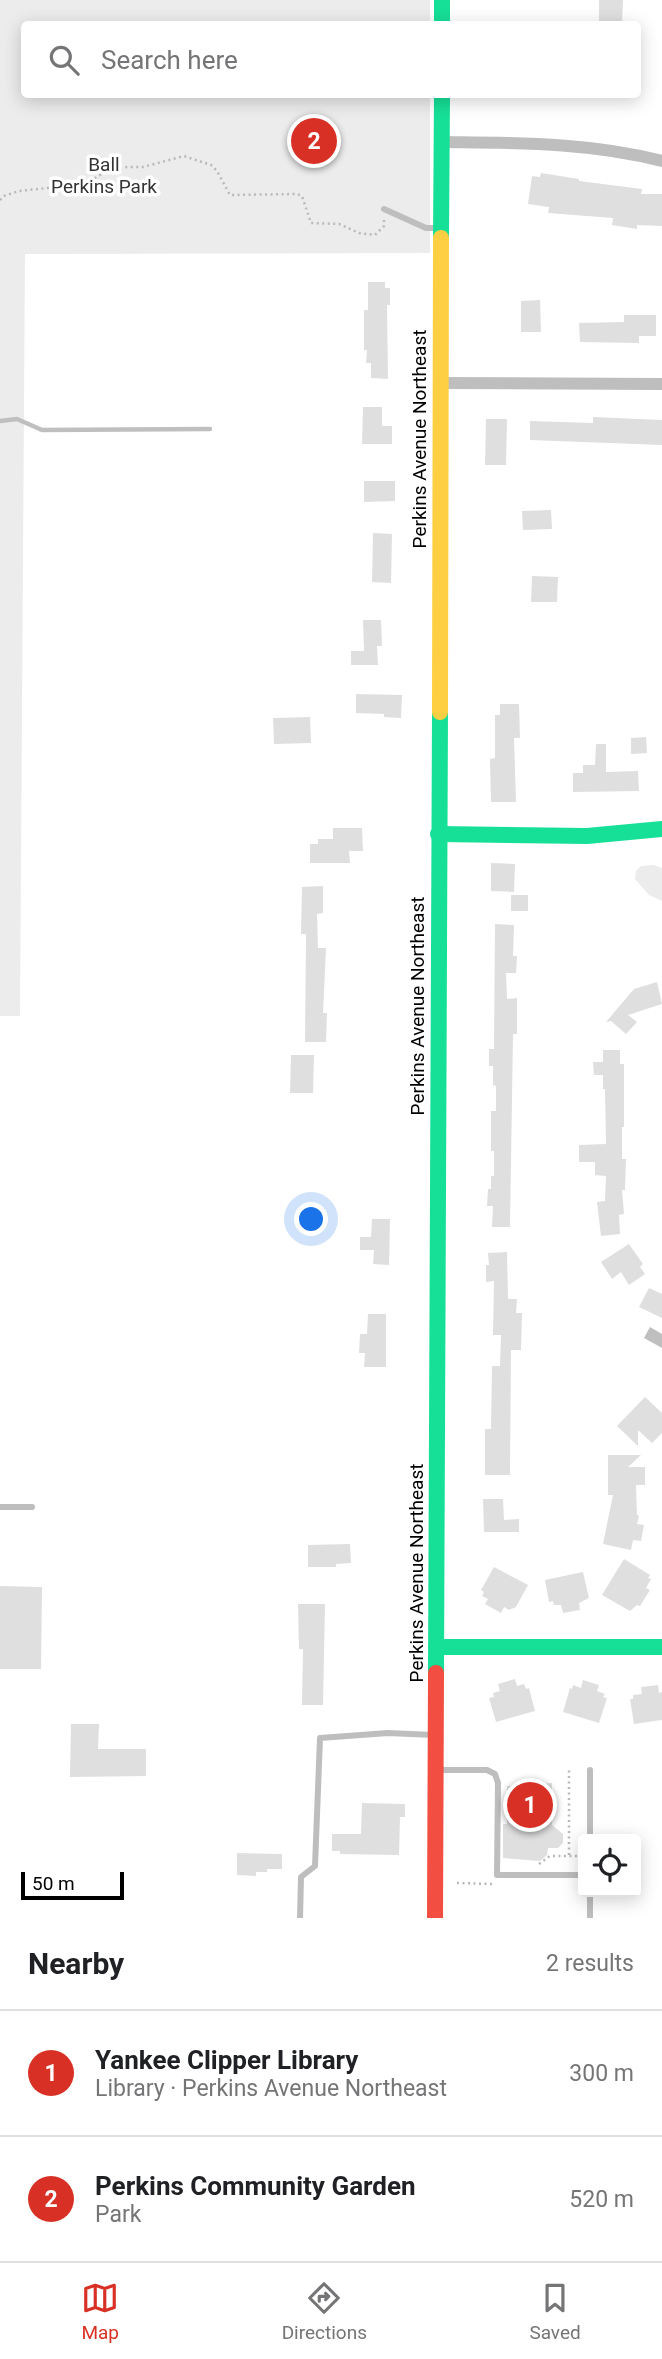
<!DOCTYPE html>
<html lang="en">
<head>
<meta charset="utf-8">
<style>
	:root { --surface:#fff; --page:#f2f2f2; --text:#202124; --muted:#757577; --line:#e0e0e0; --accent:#d93025 }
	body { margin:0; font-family:Roboto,sans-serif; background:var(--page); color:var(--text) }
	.controls { position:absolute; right:21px; bottom:21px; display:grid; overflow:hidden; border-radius:7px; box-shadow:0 4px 18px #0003 }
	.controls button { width:63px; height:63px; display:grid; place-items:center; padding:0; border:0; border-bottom:2px solid var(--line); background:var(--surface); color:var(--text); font:35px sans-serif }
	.scale { position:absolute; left:21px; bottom:18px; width:103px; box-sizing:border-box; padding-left:7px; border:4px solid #000; border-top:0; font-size:19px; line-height:24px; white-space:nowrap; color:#000; -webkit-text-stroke:5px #fff; paint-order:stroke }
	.you { position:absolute; left:312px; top:1220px; width:24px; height:24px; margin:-18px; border:5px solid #fff; border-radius:50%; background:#1a73e8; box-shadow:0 0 0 10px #1a73e833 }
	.badge { display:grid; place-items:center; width:46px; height:46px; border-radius:50%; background:var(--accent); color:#fff; font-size:23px; font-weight:700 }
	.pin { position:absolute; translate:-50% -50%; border:4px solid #fff; box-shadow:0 2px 7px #0006 }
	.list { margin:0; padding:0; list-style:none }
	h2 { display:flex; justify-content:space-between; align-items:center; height:91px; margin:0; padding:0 28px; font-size:30px }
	h2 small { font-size:23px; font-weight:400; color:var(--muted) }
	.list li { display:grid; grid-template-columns:46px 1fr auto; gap:21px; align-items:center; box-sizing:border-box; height:126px; padding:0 28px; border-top:2px solid var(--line) }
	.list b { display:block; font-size:26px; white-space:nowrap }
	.list p { margin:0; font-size:23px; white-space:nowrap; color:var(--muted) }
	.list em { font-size:23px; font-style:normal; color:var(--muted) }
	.icon { flex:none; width:38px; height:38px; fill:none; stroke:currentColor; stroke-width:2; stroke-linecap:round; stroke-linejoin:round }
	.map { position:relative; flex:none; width:662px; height:1918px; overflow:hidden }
	.search { position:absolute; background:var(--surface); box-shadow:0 4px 18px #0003; left:21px; right:21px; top:21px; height:77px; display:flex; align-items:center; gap:18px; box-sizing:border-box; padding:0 24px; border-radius:7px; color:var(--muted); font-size:26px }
	.sheet { height:343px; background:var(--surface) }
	nav { display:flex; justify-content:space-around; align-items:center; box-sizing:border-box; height:98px; border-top:2px solid var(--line); background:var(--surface); font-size:19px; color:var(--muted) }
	nav a { display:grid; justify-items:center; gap:4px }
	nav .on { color:var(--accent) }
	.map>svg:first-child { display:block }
	.green { fill:#ececec }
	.water { fill:#bfbfbf }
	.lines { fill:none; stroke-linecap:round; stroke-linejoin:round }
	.stream { stroke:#bfbfbf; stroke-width:4.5 }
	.building { fill:#dfdfdf }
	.path { stroke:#b9b9b9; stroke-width:2.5; stroke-dasharray:2 3.5; stroke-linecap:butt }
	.lane { stroke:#bebebe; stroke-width:6 }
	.street { stroke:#bebebe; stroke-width:12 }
	.fast { stroke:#16e098; stroke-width:16 }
	.slow { stroke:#ffcf43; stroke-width:16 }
	.jam { stroke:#f24e42; stroke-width:16 }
	.labels { text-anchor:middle; stroke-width:7; stroke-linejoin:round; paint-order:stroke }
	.park-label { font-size:19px; fill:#333; stroke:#fff }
	.street-label { font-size:19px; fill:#000; stroke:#fff }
</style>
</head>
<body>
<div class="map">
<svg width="662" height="1918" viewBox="0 0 662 1918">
	<rect width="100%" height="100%" fill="#fff"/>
	<g class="green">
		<polygon points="0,0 430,0 430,24 24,24 24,94 430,95 430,253 25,254 20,1016 0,1016"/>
		<polygon points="654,865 662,868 662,901 649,895 635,879 636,871 641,866"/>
	</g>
	<polygon class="water" points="650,1327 662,1334 662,1348 644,1338"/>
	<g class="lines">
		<polyline class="stream" points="0,421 17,419 42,430 210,429"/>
	</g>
	<g class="building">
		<polygon points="599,0 623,0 622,24 599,24"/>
		<polygon points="541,173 579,179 579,181 642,189 641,194 662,194 662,226 637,225 637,229 612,225 613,218 548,213 549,207 528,204 532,176 540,177"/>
		<polygon points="368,282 385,282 385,288 390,288 390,305 387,305 388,379 371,378 371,363 366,363 367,350 364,350 364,310 368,310"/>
		<polygon points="540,300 541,332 521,332 521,301"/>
		<polygon points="624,315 656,315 656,336 639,336 639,343 580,342 579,323 624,322"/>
		<polygon points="363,407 382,407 382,426 392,426 392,444 362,444"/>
		<polygon points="593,417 662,420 662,445 530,440 530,421 593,423"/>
		<polygon points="486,419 507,419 506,465 485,465"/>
		<polygon points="364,481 395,481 395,501 364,502"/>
		<polygon points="551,510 552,529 523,530 522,511"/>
		<polygon points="373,533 392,534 391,583 372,582"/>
		<polygon points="532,576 558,577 557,602 531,602"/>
		<polygon points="363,620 381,620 382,646 377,646 378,665 351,665 351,651 364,651"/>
		<polygon points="356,694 402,695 401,718 384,717 384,714 356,713"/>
		<polygon points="500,704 519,704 520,738 514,738 516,802 491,802 490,759 495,758 495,715 500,715"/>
		<polygon points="310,717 311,743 274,744 273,718"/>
		<polygon points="646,737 647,753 631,754 631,738"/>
		<polygon points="596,744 606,744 606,772 638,771 639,791 573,792 573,773 583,773 583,765 595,765"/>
		<polygon points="333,828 362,828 363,851 349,851 350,863 310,863 310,844 318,844 318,839 333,839"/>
		<polygon points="491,863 515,864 514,892 491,891"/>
		<polygon points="323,886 323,913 317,914 318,948 326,948 323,1013 327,1013 326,1042 305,1042 306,934 301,934 302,887"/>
		<rect x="511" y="895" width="17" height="16"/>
		<polygon points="495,924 514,925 513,956 517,956 516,973 506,973 507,999 517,998 517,1034 513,1034 510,1227 492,1227 493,1206 487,1206 488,1189 491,1189 491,1176 494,1176 494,1151 491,1151 491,1111 496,1111 496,1086 493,1085 493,1066 489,1066 489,1049 494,1049"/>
		<polygon points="657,982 662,1004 628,1015 637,1022 626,1034 611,1021 606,1022 634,989"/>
		<polygon points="603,1050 620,1050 620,1064 624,1064 624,1127 622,1127 622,1159 626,1159 625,1190 622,1190 624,1214 619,1215 620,1234 601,1236 597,1202 605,1201 606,1176 595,1175 595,1162 579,1162 579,1145 606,1144 605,1089 603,1089 603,1075 594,1075 593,1062 603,1062"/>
		<polygon points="291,1055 314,1055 313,1093 290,1093"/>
		<polygon points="372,1219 390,1219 389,1265 373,1264 374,1250 360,1250 360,1237 371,1237"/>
		<polygon points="629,1244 643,1264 640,1267 645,1274 629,1285 621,1272 612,1279 601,1262"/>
		<polygon points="507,1252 508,1299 517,1299 516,1313 522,1313 521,1350 511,1350 510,1475 485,1475 485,1429 491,1429 492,1366 500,1366 501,1335 493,1335 494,1281 486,1282 486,1265 489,1265 488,1253"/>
		<polygon points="649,1288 662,1294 662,1318 639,1307"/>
		<polygon points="368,1314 386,1314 386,1367 364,1367 365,1353 359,1353 360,1334 367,1334"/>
		<polygon points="645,1397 662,1413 662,1433 652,1443 638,1430 638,1446 617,1426"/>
		<polygon points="608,1455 641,1455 628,1467 645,1467 645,1485 636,1485 637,1515 639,1516 637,1524 644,1525 641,1541 633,1540 631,1550 603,1544 613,1495 608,1495"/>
		<polygon points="483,1499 503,1499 504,1520 519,1519 519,1532 484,1532"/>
		<polygon points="350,1544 351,1563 336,1564 336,1567 308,1567 308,1545"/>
		<polygon points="624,1559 650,1575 648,1578 651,1579 646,1588 650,1590 640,1606 637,1605 630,1611 602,1595"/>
		<polygon points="494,1567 528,1585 516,1607 509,1610 504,1607 501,1613 485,1604 488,1599 482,1596 484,1592 481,1590"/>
		<polygon points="583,1572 589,1598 579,1603 580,1610 563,1613 561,1605 554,1605 553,1601 549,1602 545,1580"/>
		<polygon points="0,1586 42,1587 41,1669 0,1669"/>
		<polygon points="298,1604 325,1604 323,1705 302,1705 303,1649 299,1649"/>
		<polygon points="515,1679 517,1686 524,1684 526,1689 529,1688 535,1711 496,1722 489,1698 494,1697 493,1693 500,1691 498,1684"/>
		<polygon points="583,1680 599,1685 597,1691 605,1694 603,1697 607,1698 599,1723 563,1712 570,1688 572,1689 573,1685 581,1688"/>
		<polygon points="658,1685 659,1693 662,1692 662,1720 634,1724 630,1699 633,1699 633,1695 642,1694 641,1687"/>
		<polygon points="71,1724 99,1724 98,1749 146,1749 146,1776 70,1777"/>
		<polygon points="552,1783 552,1825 563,1834 563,1843 558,1848 548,1848 547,1855 540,1861 503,1858 503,1824 507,1824 507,1786"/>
		<polygon points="362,1803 405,1804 405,1817 400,1817 399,1855 340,1854 340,1851 332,1851 332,1834 361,1834"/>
		<polygon points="237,1853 282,1854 282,1869 267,1869 267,1872 256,1872 256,1876 237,1875"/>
	</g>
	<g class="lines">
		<g class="path">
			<polyline points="0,200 4,196 19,191 85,184 105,172 127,167 143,167 184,156 211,165 217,171 230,195 297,194 302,196 311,223 339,224 359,233 375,235 384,226 384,220"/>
			<polyline points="569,1855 569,1768"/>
			<polyline points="539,1864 550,1856 583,1856"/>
			<polyline points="457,1883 492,1884"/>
		</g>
		<g class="lane">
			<polyline points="384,209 426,228 441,228"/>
			<polyline points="0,1507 32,1507"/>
			<polyline points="438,1770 487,1770 495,1774 498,1783 497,1875 583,1875"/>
			<polyline points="590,1839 590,1770"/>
			<polyline points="590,1892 590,1918"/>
			<polyline points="300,1918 301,1877 315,1866 320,1738 388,1733 434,1735"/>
		</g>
		<g class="street">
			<path d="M441 142C516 143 589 142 662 161"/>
			<polyline points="441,383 662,384"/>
		</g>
		<g class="fast">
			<polyline points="442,0 442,24"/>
			<polyline points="441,238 442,94"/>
			<polyline points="438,834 587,836 662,829"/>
			<polyline points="436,1647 662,1647"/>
			<polyline points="436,1673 440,712"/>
		</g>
		<polyline class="slow" points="440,712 441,238"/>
		<polyline class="jam" points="435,1918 436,1673"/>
	</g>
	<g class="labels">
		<g class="park-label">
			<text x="104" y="171">Ball<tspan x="104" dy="22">Perkins Park</tspan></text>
		</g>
		<g class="street-label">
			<text transform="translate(419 439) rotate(-90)" y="7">Perkins Avenue Northeast</text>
			<text transform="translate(417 1006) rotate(-90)" y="7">Perkins Avenue Northeast</text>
			<text transform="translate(416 1573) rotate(-90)" y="7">Perkins Avenue Northeast</text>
		</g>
	</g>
</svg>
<div class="controls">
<button><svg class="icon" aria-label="locate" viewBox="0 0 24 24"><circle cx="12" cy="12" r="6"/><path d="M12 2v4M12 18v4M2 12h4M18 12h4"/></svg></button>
</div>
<div class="scale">50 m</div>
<div class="you"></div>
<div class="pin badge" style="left:530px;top:1805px">1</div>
<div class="pin badge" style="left:314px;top:141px">2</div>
<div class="search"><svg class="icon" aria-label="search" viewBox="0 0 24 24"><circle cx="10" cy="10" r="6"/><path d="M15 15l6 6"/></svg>Search here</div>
</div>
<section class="sheet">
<h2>Nearby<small>2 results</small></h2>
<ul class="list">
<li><span class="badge">1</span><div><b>Yankee Clipper Library</b><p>Library · Perkins Avenue Northeast</p></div><em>300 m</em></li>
<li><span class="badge">2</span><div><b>Perkins Community Garden</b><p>Park</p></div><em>520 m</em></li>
</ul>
</section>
<nav>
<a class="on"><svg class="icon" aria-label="map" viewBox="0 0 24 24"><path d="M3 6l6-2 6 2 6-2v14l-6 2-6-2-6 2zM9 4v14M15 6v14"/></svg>Map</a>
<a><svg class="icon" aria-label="directions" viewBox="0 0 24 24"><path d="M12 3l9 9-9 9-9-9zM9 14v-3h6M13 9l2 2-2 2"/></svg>Directions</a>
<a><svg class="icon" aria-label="saved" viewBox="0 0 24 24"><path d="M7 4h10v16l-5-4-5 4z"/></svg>Saved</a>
</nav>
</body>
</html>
